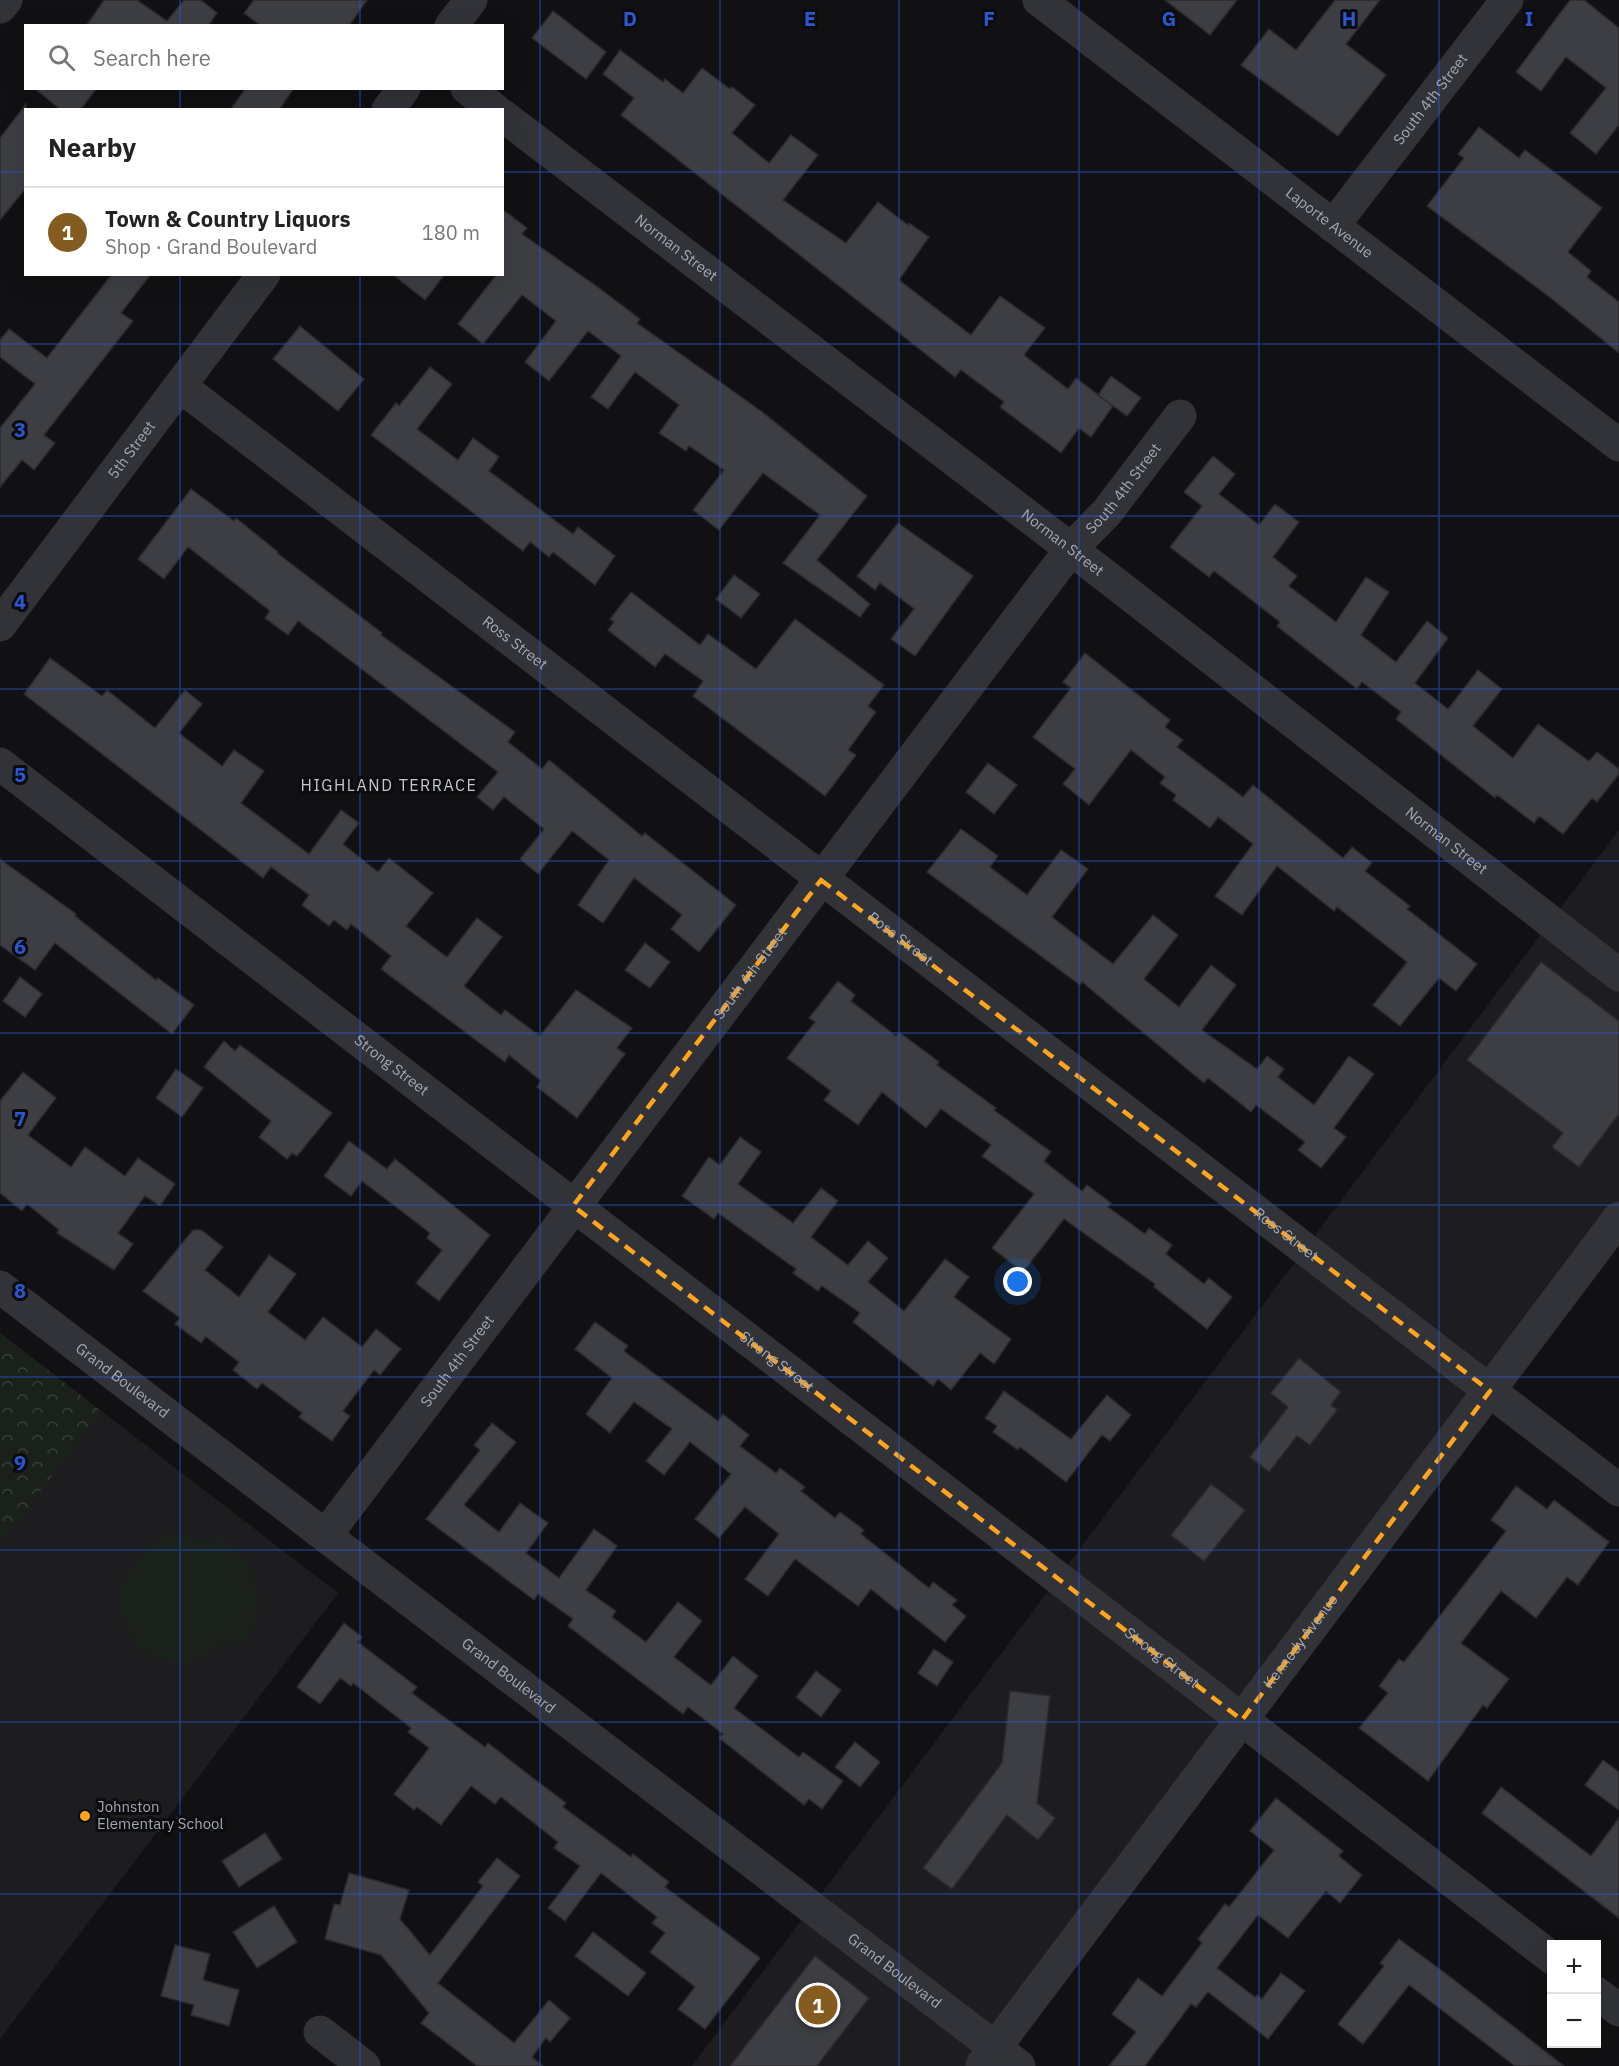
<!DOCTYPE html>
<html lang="en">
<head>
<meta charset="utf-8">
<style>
	:root { --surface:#fff; --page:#f6f6f6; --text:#222; --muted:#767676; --line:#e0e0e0; --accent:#855c20 }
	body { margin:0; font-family:"IBM Plex Sans",sans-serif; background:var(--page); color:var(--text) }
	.controls { position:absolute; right:18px; bottom:18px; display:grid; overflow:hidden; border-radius:0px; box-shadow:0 6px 24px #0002 }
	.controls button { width:54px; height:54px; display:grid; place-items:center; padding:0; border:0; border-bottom:2px solid var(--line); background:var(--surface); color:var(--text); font:30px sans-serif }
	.you { position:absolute; left:1018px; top:1282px; width:21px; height:21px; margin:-15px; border:4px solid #fff; border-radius:50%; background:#1a73e8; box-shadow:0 0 0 9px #1a73e833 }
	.badge { display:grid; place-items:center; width:39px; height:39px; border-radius:50%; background:var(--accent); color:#fff; font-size:20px; font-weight:700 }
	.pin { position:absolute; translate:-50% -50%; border:3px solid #fff; box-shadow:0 2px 6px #0006 }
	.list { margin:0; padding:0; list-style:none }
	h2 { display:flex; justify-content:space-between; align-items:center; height:78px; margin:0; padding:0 24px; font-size:26px }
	h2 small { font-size:20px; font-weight:400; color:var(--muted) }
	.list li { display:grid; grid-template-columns:39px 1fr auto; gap:18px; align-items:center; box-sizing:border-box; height:90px; padding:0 24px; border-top:2px solid var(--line) }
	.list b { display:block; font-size:22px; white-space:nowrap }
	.list p { margin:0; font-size:20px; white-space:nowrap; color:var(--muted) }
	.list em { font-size:20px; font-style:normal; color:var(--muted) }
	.icon { flex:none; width:33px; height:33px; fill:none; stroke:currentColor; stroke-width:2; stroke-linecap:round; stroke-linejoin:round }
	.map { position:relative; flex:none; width:1619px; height:2066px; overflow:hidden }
	.search { position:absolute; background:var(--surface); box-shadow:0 6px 24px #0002; left:24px; top:24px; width:480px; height:66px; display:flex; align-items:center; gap:15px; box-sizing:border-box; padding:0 21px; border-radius:0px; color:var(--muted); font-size:22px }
	.panel { position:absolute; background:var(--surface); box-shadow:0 6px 24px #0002; left:24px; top:108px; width:480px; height:168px; border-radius:0px }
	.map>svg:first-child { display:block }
	.built { fill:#1d1d20 }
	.park { fill:url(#park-crowns) }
	.pitch { fill:#19211a }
	.building { fill:#3d3e43; stroke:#2b2b2f; stroke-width:1.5 }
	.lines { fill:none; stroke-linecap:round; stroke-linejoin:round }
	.minor { stroke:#323338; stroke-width:33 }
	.marked { fill:none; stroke:#ffa41d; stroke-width:4.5; stroke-dasharray:12 8; stroke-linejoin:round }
	.grid { fill:none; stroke:#2a57d4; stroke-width:1.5; stroke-opacity:0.55 }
	.poi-dot { fill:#ffa41d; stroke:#0c0c0e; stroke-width:2 }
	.labels { text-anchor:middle; stroke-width:6; stroke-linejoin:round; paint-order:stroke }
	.street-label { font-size:15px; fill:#a1a8b5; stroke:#0c0c0e }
	.poi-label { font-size:15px; fill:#a1a8b5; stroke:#0c0c0e; text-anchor:start }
	.neighbourhood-label { font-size:16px; letter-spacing:1.5px; fill:#c2c7d1; stroke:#0c0c0e }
	.grid-label { font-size:20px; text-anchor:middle; font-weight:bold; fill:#2a57d4; stroke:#0c0c0e; stroke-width:6; stroke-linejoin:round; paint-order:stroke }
</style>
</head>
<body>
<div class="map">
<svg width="1619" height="2066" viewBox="0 0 1619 2066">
	<defs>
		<pattern id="park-crowns" width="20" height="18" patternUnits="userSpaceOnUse" patternTransform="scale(1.5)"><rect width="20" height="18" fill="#19211a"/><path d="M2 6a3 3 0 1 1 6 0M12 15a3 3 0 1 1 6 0" fill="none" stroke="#373e39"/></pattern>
	</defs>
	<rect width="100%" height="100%" fill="#111113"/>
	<g class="built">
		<polygon points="1619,830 1619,1206 971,2066 692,2066"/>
		<polygon points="0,1333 338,1593 0,2039"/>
	</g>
	<polygon class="park" points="0,1333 101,1411 0,1545"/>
	<path class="pitch" d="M173 1533 210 1543 218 1536 244 1556 251 1568 258 1601 252 1631 238 1647 225 1638C220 1643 214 1649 208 1653 139 1696 71 1580 173 1533Z"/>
	<g class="building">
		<polygon points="104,0 137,0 167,21 184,0 201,0 217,13 208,26 86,26"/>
		<polygon points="254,0 367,0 349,26 261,26 244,13"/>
		<polygon points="1165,0 1237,0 1210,35"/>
		<polygon points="1335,0 1380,0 1346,44 1386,75 1338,136 1241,65 1269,29 1296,50"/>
		<polygon points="1570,0 1584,0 1619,28 1619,125 1596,154 1570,133 1606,88 1566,57 1541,91 1516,72"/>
		<polygon points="553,11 606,52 586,79 532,38"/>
		<polygon points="620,50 663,82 665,79 683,93 702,68 730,89 732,87 755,105 732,133 769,163 791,135 818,155 783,200 846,243 878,202 908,225 909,223 929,237 899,280 971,335 1000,296 1045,328 1024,355 1068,389 1076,378 1113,406 1091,437 1079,428 1061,453 1000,407 1004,402 961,370 955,377 621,115 634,98 603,74"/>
		<polygon points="34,88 97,88 80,110 61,110"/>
		<polygon points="246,88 294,88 279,110 230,110"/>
		<polygon points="26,104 26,188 0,220 0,138"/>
		<polygon points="1479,127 1519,158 1525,150 1602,208 1568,252 1591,271 1587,277 1619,302 1619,353 1547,295 1427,206 1464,158 1458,154"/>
		<polygon points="502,209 527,228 522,234 599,288 640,319 637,323 761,411 867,496 817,560 870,604 860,617 783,563 820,515 763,473 719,530 693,510 724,470 689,446 686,451 659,433 679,405 635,372 608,409 591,397 621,356 588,331 549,381 525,362 556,321 522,295 483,344 458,324 497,274 502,274"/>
		<polygon points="112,274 151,274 121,313 133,321 44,435 55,443 34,470 22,460 0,487 0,428 35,384 0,357 0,340 9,329 47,358"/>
		<polygon points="392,274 445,274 425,300"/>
		<polygon points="300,326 364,379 338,411 273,359"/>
		<polygon points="430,367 452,384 417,429 458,460 473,438 499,457 489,471 573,534 578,527 615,556 595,585 553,552 549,557 530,542 523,551 371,435 396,403 399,406"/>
		<polygon points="1111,376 1141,398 1127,416 1098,395"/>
		<polygon points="1213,456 1235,474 1219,494 1259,525 1275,504 1299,522 1273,557 1297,576 1289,586 1336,622 1366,577 1389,592 1361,635 1396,662 1427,621 1448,638 1415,683 1448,709 1478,670 1502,689 1473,726 1513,758 1538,724 1589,761 1597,752 1619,769 1619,774 1597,802 1592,798 1563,834 1539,816 1534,823 1497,795 1495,798 1396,719 1401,712 1362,682 1357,689 1277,626 1280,622 1214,571 1209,577 1170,547 1202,506 1184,492"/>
		<polygon points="191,489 234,521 236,518 278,552 277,553 382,633 381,635 515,732 508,742 542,769 549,760 642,836 645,833 736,905 699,952 671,929 682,915 634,878 603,923 578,905 609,860 572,831 538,874 520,859 544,829 504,797 493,810 477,797 498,772 298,621 288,635 265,618 270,611 188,547 164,579 138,559"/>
		<polygon points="898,523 973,576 915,656 891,639 914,609 880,583 875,590 857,576"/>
		<polygon points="734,575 760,594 741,618 716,599"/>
		<polygon points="631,592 700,645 708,634 756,669 795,619 884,685 868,706 876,712 848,750 856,755 825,796 693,696 703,681 665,654 655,667 608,630 614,622 610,619"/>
		<polygon points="1085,653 1170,720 1165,727 1183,740 1177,747 1243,797 1253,785 1343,858 1352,847 1372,863 1365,871 1410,906 1407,909 1477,964 1456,991 1439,978 1400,1026 1373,1005 1407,962 1337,907 1334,911 1277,866 1242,915 1215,896 1253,844 1218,817 1210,828 1173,800 1176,795 1160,783 1165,777 1131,750 1089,805 1063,784 1075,769 1033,737 1071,688 1063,682"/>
		<polygon points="50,658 102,696 107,690 155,728 185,690 202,704 179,733 222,766 234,750 264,771 241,803 309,854 341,810 359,823 343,844 378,872 389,858 433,893 406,926 447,957 477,918 502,937 464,986 501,1015 505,1010 540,1036 576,990 632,1028 617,1048 625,1054 577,1118 537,1087 541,1081 509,1055 505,1062 381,969 391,956 351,924 347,930 334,920 329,926 302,905 309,895 271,867 263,878 24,694"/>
		<polygon points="988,763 1017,785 994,814 966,792"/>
		<polygon points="961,829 998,856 990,867 1027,895 1061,850 1088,869 1052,917 1113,964 1153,915 1178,935 1144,979 1179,1007 1211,965 1236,985 1202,1030 1257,1069 1267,1056 1284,1069 1278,1077 1314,1105 1349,1056 1374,1074 1334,1128 1346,1137 1321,1168 1298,1150 1305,1142 1256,1105 1251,1112 1208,1078 1204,1083 1082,982 1080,985 927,872"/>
		<polygon points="0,859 76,914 75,916 156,980 158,978 194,1005 172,1034 55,943 35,970 0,945"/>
		<polygon points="645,943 670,962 650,988 625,970"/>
		<polygon points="1541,962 1619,1021 1619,1114 1579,1167 1552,1147 1563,1133 1467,1060"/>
		<polygon points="20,977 42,994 25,1017 3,1001"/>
		<polygon points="838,981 855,995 851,1001 896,1036 899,1032 939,1062 937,1065 996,1108 994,1110 1051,1152 1044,1161 1082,1191 1087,1185 1111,1203 1108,1207 1145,1234 1149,1228 1172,1245 1166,1254 1204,1284 1209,1278 1232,1297 1207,1329 1154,1287 1155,1284 1064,1219 1023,1272 992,1248 1034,1194 982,1156 991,1145 941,1109 926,1128 882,1092 858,1125 824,1100 831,1091 787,1058 815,1022 809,1018"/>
		<polygon points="224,1041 235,1051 240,1045 332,1113 297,1156 292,1153 287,1159 259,1137 271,1121 204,1067"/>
		<polygon points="176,1069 203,1088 182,1117 156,1098"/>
		<polygon points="23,1072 56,1098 28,1135 71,1167 85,1147 125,1176 138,1158 175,1184 160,1206 145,1196 118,1233 133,1244 114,1270 57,1233 59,1230 27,1204 22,1211 0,1193 0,1101"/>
		<polygon points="740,1137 761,1152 738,1184 793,1223 821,1188 838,1201 811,1237 848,1265 868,1241 888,1258 868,1282 904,1311 945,1259 969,1277 954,1297 1011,1339 994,1364 980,1353 951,1390 938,1379 933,1386 853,1322 860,1313 822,1286 818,1291 793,1273 796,1269 718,1213 714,1219 682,1196 709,1157 720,1165"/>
		<polygon points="349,1141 387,1169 395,1159 490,1235 439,1301 416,1283 442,1250 427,1238 430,1233 362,1181 351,1196 324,1176"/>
		<polygon points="193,1230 201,1230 223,1247 205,1270 239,1297 269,1255 296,1274 268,1312 305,1340 323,1317 362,1347 376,1329 401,1349 380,1375 374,1370 343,1411 350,1416 332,1441 299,1417 302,1413 262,1383 257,1389 233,1370 239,1362 206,1337 201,1343 175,1324 180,1318 143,1291"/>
		<polygon points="595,1322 628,1346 624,1351 718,1421 723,1414 749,1435 740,1446 776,1473 780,1468 805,1487 801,1491 835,1518 840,1512 864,1530 861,1534 929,1588 933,1582 957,1600 952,1605 966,1616 945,1642 901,1607 898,1611 871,1589 858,1606 795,1559 768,1596 745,1579 779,1534 745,1507 719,1538 695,1519 731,1474 690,1442 664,1475 646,1461 672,1429 634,1402 610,1433 586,1414 612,1378 575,1349"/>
		<polygon points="1299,1358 1341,1392 1331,1405 1337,1410 1310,1445 1297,1436 1269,1472 1250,1457 1288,1407 1271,1393"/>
		<polygon points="1004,1391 1071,1439 1107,1395 1131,1415 1110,1441 1102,1435 1066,1482 1020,1447 1018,1450 993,1432 997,1426 985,1418"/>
		<polygon points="492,1423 516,1442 464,1505 499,1532 520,1503 548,1523 526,1553 559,1578 594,1529 617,1546 586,1590 616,1611 612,1617 646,1642 678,1602 702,1621 674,1657 711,1685 733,1656 758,1676 734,1708 799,1757 803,1752 843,1781 822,1809 809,1799 804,1805 719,1738 723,1734 688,1707 683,1714 568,1626 573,1619 538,1594 534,1600 426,1519 480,1450 474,1445"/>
		<polygon points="1211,1484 1245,1510 1204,1561 1171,1535"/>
		<polygon points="1516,1486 1547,1509 1554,1500 1609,1542 1578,1585 1567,1577 1536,1618 1501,1591 1461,1643 1509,1679 1487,1708 1483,1705 1428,1781 1359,1728 1388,1693 1379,1686 1399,1659 1404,1662 1506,1531 1491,1520"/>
		<polygon points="344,1623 362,1637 358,1642 417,1687 412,1693 485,1747 488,1743 529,1775 566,1803 563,1807 631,1857 633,1854 669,1882 665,1887 760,1958 705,2029 678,2009 695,1987 650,1952 665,1933 652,1923 657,1917 601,1873 565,1921 548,1908 580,1866 554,1848 558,1842 501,1797 495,1804 471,1786 441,1825 417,1807 414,1810 394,1794 429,1748 408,1732 411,1728 353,1683 351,1686 340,1678 320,1704 297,1687"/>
		<polygon points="934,1649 953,1662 937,1686 918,1673"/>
		<polygon points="816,1671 841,1690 821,1717 796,1697"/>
		<polygon points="1010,1691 1050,1696 1037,1803 1055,1818 1038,1840 1007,1815 952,1889 923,1868 1002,1763"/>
		<polygon points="855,1742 880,1762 860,1787 835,1767"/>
		<polygon points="1603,1760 1619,1772 1619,1810 1585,1785"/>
		<polygon points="1501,1787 1591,1856 1619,1818 1619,1918 1482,1813"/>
		<polygon points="1276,1798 1343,1851 1339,1856 1362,1875 1340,1903 1326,1891 1288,1938 1258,1915 1217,1968 1255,1997 1257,1995 1262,1999 1281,1973 1305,1991 1268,2039 1208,1992 1196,2007 1191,2004 1145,2066 1109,2066 1136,2032 1112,2014 1138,1978 1162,1996 1202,1943 1198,1939 1225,1904 1229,1907 1274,1850 1250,1831"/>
		<polygon points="265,1833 282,1859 239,1887 222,1861"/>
		<polygon points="497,1858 520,1876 438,1983 514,2043 549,2000 570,2018 550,2042 546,2038 532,2057 543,2066 477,2066 421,2023 429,2013 381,1955 325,1939 334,1904 340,1905 349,1873 409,1890 400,1919 430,1955 483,1886 478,1882"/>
		<polygon points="274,1906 297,1942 257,1968 233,1932"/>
		<polygon points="593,1932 646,1973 628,1996 575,1956"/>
		<polygon points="1399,1939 1449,1976 1564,2066 1515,2066 1409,1985 1363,2044 1338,2024 1384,1966 1380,1963"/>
		<polygon points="175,1945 210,1954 203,1980 239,1990 229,2026 191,2015 194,2005 161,1996"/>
		<polygon points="815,1956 869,1998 817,2066 730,2066"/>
	</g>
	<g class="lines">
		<g class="minor">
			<path id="s1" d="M1039 0 1619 445"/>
			<polyline points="0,7 6,0"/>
			<polyline points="451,26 471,0"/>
			<polyline points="467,88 495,110"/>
			<polyline points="388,110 404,88"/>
			<path id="s2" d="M502 115 1071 549 1619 975"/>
			<path id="s3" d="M1333 226 1507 0"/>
			<path id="s4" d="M180 386 1619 1490"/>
			<path id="s5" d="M0 625 264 274"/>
			<path id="s6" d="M0 764 1552 1958"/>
			<path id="s7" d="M0 1287 1019 2066"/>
			<path id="s8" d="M326 1535 1071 549 1107 512 1180 416"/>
			<polyline points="1596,1993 1619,2010"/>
			<polyline points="320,2032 364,2066"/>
			<path id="s9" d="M982 2065 1619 1218"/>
		</g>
	</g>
	<path class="marked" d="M821 880 1490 1391 1242 1720 573 1206Z"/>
	<path class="grid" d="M180 0V26M360 0V26M540 0V2066M720 0V2066M899 0V2066M1079 0V2066M1259 0V2066M1439 0V2066M180 88V110M360 88V110M0 172H26M502 172H1619M180 274V2066M360 274V2066M0 344H1619M0 516H1619M0 689H1619M0 861H1619M0 1033H1619M0 1205H1619M0 1377H1619M0 1550H1619M0 1722H1619M0 1894H1619"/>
	<circle class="poi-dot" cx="85" cy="1816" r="6"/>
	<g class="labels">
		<g class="street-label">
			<text dy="5" stroke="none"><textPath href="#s3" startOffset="160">South 4th Street</textPath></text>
			<text dy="5" stroke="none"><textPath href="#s1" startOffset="366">Laporte Avenue</textPath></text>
			<text dy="5" stroke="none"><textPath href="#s2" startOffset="219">Norman Street</textPath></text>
			<text dy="5" stroke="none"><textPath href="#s5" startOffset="219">5th Street</textPath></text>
			<text dy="5" stroke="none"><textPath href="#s8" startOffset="1316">South 4th Street</textPath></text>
			<text dy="5" stroke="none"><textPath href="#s2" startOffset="705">Norman Street</textPath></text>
			<text dy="5" stroke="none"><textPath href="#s4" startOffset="422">Ross Street</textPath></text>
			<text dy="5" stroke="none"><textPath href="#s2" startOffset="1191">Norman Street</textPath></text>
			<text dy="5" stroke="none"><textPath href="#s4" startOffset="908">Ross Street</textPath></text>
			<text dy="5" stroke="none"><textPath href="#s8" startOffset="704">South 4th Street</textPath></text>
			<text dy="5" stroke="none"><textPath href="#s6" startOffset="494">Strong Street</textPath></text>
			<text dy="5" stroke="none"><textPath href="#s4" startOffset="1394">Ross Street</textPath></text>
			<text dy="5" stroke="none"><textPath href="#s8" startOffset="218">South 4th Street</textPath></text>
			<text dy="5" stroke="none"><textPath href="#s6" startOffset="980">Strong Street</textPath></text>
			<text dy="5" stroke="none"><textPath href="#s7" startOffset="154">Grand Boulevard</textPath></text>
			<text dy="5" stroke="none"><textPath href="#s9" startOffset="530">Kennedy Avenue</textPath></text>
			<text dy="5" stroke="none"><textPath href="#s6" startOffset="1466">Strong Street</textPath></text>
			<text dy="5" stroke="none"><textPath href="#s7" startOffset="640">Grand Boulevard</textPath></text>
			<text dy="5" stroke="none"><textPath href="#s7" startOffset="1126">Grand Boulevard</textPath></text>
		</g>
		<g class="poi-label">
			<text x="97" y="1812">Johnston<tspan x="97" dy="17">Elementary School</tspan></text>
		</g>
		<g class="neighbourhood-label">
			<text x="389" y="791">HIGHLAND TERRACE</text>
		</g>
	</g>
	<g class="grid-label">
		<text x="630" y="26">D</text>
		<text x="810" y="26">E</text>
		<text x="989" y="26">F</text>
		<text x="1169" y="26">G</text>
		<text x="1349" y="26">H</text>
		<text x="1529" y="26">I</text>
		<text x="20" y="437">3</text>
		<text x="20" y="609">4</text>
		<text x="20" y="782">5</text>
		<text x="20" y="954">6</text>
		<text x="20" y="1126">7</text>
		<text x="20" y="1298">8</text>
		<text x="20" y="1470">9</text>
	</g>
</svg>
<div class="controls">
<button>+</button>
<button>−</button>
</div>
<div class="you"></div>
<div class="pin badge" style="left:818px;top:2005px">1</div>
<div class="search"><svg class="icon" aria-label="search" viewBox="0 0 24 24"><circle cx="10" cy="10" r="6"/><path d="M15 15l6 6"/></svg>Search here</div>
<section class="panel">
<h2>Nearby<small></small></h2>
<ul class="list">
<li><span class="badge">1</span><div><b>Town &amp; Country Liquors</b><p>Shop · Grand Boulevard</p></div><em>180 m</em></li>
</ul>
</section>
</div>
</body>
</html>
